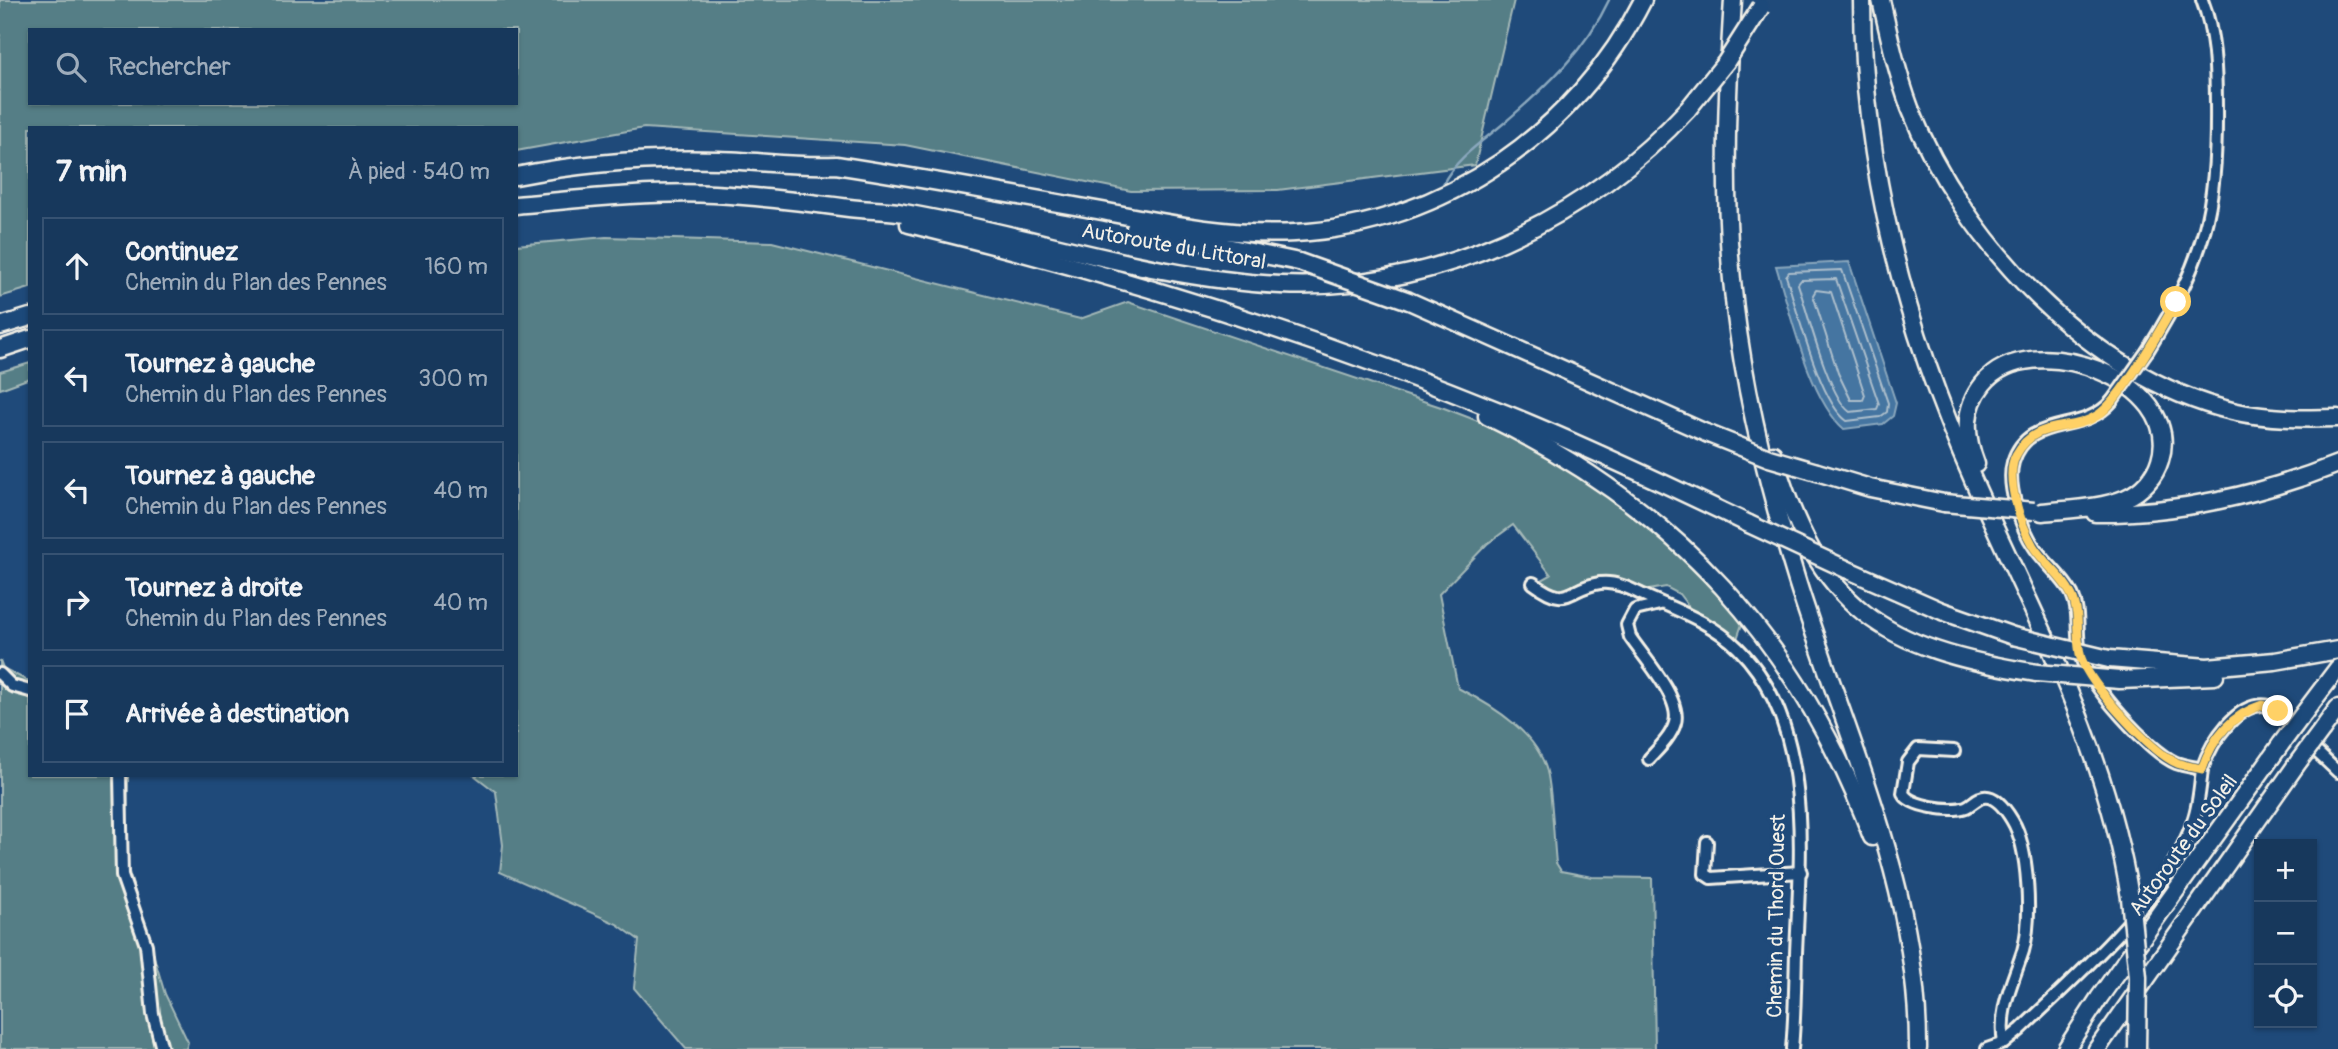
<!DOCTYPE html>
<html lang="fr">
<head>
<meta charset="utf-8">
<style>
	:root { --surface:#17385c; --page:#203f62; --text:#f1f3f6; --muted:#9eacbb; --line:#365272 }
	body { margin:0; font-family:Pangolin,sans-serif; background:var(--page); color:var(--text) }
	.controls { position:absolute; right:21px; bottom:21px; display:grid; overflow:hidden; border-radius:0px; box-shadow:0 2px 5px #0004 }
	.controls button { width:63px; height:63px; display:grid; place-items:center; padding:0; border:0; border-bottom:2px solid var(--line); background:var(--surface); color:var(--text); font:35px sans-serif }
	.stop { position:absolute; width:21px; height:21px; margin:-16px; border:5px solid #ffd166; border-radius:50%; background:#fff }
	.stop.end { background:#ffd166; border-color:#fff; box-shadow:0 2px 7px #0008 }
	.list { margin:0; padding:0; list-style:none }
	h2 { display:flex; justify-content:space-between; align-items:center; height:91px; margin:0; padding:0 28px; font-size:30px }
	h2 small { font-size:23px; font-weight:400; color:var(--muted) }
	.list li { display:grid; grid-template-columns:46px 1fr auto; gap:21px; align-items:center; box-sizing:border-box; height:98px; margin:0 14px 14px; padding:0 14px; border:2px solid var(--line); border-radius:0px }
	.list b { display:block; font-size:26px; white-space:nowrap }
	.list p { margin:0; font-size:23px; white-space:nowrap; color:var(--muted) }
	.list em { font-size:23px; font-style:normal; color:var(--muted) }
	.icon { flex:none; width:38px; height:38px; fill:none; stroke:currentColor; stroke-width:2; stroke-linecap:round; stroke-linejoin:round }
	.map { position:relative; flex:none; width:2338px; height:1049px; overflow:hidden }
	.search { position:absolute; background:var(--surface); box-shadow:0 2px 5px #0004; left:28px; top:28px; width:490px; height:77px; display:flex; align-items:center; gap:18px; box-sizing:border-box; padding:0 24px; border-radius:0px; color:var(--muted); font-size:26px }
	.panel { position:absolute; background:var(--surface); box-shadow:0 2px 5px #0004; left:28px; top:126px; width:490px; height:651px; border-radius:0px }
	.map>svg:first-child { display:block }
	.green { fill:#547e86; stroke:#a4b8b7; stroke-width:2; fill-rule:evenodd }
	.water { fill:#4475a1; stroke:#8aa7bd; stroke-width:2 }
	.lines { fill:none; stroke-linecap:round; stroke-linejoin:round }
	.shore { stroke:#aebfcc; stroke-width:2 }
	.stream { stroke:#8aa7bd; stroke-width:2.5 }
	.minor-casing { stroke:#f4f1e8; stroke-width:16 }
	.highway-casing { stroke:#f4f1e8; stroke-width:21 }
	.minor { stroke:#1f4a7a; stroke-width:10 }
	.highway { stroke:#1f4a7a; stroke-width:16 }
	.minor-bridge-casing { stroke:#f4f1e8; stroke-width:16; stroke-linecap:butt }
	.highway-bridge-casing { stroke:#f4f1e8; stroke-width:21; stroke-linecap:butt }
	.minor-bridge { stroke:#1f4a7a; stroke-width:10 }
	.highway-bridge { stroke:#1f4a7a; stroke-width:16 }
	.route { stroke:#ffd166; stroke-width:9 }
	.labels { text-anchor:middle; stroke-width:7; stroke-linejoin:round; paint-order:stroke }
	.street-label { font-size:21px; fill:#f4f1e8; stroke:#1f4a7a }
</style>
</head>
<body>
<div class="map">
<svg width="2338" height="1049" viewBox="0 0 2338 1049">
	<rect width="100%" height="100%" fill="#1f4a7a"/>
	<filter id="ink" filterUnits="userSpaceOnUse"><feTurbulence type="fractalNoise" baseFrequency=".0143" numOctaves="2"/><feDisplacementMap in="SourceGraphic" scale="14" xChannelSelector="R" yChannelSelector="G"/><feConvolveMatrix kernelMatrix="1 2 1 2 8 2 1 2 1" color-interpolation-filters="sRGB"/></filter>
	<g filter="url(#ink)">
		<g class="green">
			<path d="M0 0H1514L1475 165 1278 190 1131 191 905 145 644 128 516 151V128H30V288L0 297ZM30 30H516V103H30Z"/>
			<path d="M606 237 772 242 1080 319 1128 302 1444 408 1509 433 1613 499 1688 561 1744 618 1737 639 1692 611 1679 594 1666 587 1643 591 1617 581 1569 594 1549 590 1540 581 1551 575 1513 525 1487 544 1439 594 1458 688C1493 706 1540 734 1548 776 1553 804 1553 835 1556 863L1561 871 1592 877 1652 878 1655 1049H686L634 988 639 940 617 924 500 872 503 845 496 792 474 775H516V245Z"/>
			<polygon points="30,363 30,378 0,389 0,372"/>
			<polygon points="0,660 3,668 30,682 30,775 128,775 126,862 165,994 188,1042 186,1049 0,1049"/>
		</g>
		<path class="water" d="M1849 262 1896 403 1893 416 1883 424 1844 429C1809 399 1790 311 1776 266Z"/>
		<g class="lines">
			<g class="shore">
				<path d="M1842 270 1888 403 1887 412 1880 417 1847 421C1820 403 1797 309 1786 276L1789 272Z"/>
				<path d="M1836 279 1879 404 1877 409 1850 412C1829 398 1807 311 1798 284L1801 280Z"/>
				<polygon points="1816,290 1831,292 1865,395 1863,400 1851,400 1838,373 1813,295"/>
			</g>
			<path class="stream" d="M1443 184C1456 158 1483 141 1504 123 1545 88 1586 50 1609 0"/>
			<defs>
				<g id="minor">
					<path d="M2148 350C2204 260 2217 212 2216 106 2216 71 2215 33 2202 0"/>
					<path d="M2112 401C2082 436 2028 413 2013 462 2006 486 2021 528 2035 548 2046 564 2063 577 2072 594 2081 613 2075 637 2081 657 2090 686 2149 751 2176 763 2184 766 2194 767 2202 769 2211 743 2237 699 2270 706L2284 717"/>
					<path d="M1533 583C1569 610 1567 588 1600 583 1614 581 1629 588 1641 594 1674 609 1712 622 1738 648 1815 725 1800 855 1796 953 1795 985 1795 1017 1792 1049"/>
					<polyline points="0,674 12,686 30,691"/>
					<path d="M1954 751 1918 749 1908 762 1903 793C1910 807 1952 812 1966 807 1971 805 1975 800 1980 798 1994 792 2006 810 2012 820 2029 847 2032 920 2023 951 2013 982 1998 1009 2004 1043"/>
					<polyline points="2318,753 2338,772"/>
					<path d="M1649 759C1659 748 1671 737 1675 723 1682 699 1644 658 1630 637L1627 625 1635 610 1660 604"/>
					<polyline points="120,775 122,876 146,945 153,1014 162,1049"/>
					<polyline points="1707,842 1705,874 1711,878 1801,872"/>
					<path d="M1987 1049 2004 1043 2020 1030C2078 974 2168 898 2193 821 2199 805 2200 786 2202 769"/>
				</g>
				<g id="highway">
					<path d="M1733 0C1727 93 1723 187 1732 280 1741 382 1767 484 1797 581 1844 732 1919 887 1918 1049"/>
					<path d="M1862 0C1862 166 1906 331 1974 482 2035 619 2107 748 2130 898"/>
					<path d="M1881 0C1889 36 1897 73 1910 108 1962 240 2090 377 2232 411 2267 419 2303 419 2338 418"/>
					<path d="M516 176C582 163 651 158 719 160 758 161 797 167 836 165 920 178 1003 193 1086 208 1155 221 1225 237 1295 233 1444 225 1577 131 1643 0"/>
					<path d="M516 205C582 199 648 191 714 194 759 196 804 202 849 208 865 210 882 210 898 212 1026 233 1151 279 1281 285 1435 292 1585 221 1688 109"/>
					<path d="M909 224C1112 273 1315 336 1509 415 1590 448 1670 486 1749 524"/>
					<polyline points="1135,228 1299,262"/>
					<polyline points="1409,301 1706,433"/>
					<polyline points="0,326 30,317"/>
					<polyline points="0,349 30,339"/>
					<path d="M1487 416C1676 507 1799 642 1872 837"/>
					<path d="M1773 454C1819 609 1881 649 2037 673"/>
					<path d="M1976 464C1965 435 1963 409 1983 384 2031 324 2185 382 2160 460 2155 477 2142 491 2126 498 2100 509 2069 509 2042 512"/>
					<polyline points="1817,472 1870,488 1944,503"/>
					<path d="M2095 513C2176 514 2263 494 2338 464"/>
					<polyline points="1846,569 1942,611 2013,636"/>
					<polyline points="2109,659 2207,667 2275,661 2338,650"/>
					<polyline points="2120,680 2215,676"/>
					<polyline points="2304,713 2338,668"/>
					<polyline points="2322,730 2338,708"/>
					<polyline points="2066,1049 2099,998 2281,744"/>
					<polyline points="2097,1049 2299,761"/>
				</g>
			</defs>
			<use href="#minor" class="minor-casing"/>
			<use href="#highway" class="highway-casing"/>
			<use href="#minor" class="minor"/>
			<use href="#highway" class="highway"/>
			<defs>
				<polyline id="minor-bridge" points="2112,401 2148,350"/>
				<g id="highway-bridge">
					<polyline points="1688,109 1726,62 1761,7"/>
					<polyline points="1299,262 1409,301"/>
					<polyline points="1706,433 1769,458 1817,472"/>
					<polyline points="1944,503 2034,511"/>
					<polyline points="1749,524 1846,569"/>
					<polyline points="2013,636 2109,659"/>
					<polyline points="2037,673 2120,680"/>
					<polyline points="2281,744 2304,713"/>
					<polyline points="2299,761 2322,730"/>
					<polyline points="2130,898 2138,977 2137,1049"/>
				</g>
			</defs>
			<use href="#minor-bridge" class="minor-bridge-casing"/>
			<use href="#highway-bridge" class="highway-bridge-casing"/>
			<use href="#minor-bridge" class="minor-bridge"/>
			<use href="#highway-bridge" class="highway-bridge"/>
		</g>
	</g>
	<g class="lines" filter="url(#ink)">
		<path class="route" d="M2176 302C2162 327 2120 401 2098 415 2070 434 2037 417 2016 455 2004 477 2021 525 2033 546 2044 564 2063 576 2072 596 2081 615 2075 638 2081 658 2091 686 2150 751 2177 763 2185 766 2194 767 2202 769 2212 739 2231 715 2262 705L2278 711"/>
	</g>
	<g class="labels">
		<g class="street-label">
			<text transform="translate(1174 246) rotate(10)" y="7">Autoroute du Littoral</text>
			<text transform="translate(2183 845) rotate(-54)" y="7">Autoroute du Soleil</text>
			<text transform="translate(1776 916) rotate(-89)" y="7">Chemin du Thord Ouest</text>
		</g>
	</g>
</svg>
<div class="controls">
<button>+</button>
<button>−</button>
<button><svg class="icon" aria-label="locate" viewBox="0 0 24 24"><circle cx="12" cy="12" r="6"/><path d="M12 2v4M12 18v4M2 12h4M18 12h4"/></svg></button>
</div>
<div class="stop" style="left:2176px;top:302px"></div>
<div class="stop end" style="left:2278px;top:711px"></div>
<div class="search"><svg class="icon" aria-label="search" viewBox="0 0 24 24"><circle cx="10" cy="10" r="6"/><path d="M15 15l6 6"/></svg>Rechercher</div>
<section class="panel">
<h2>7 min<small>À pied · 540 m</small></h2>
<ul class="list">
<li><svg class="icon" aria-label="ahead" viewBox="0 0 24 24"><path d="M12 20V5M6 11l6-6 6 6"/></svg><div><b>Continuez</b><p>Chemin du Plan des Pennes</p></div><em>160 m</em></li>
<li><svg class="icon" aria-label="left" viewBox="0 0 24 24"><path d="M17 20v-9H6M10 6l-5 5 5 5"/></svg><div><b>Tournez à gauche</b><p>Chemin du Plan des Pennes</p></div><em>300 m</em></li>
<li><svg class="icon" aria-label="left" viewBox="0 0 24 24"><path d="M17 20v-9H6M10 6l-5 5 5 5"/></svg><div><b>Tournez à gauche</b><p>Chemin du Plan des Pennes</p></div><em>40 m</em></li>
<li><svg class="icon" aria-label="right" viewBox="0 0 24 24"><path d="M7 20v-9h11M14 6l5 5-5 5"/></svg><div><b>Tournez à droite</b><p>Chemin du Plan des Pennes</p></div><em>40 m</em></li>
<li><svg class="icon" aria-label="arrive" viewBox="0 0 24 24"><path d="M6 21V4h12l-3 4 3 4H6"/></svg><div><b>Arrivée à destination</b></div></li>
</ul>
</section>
</div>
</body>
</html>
